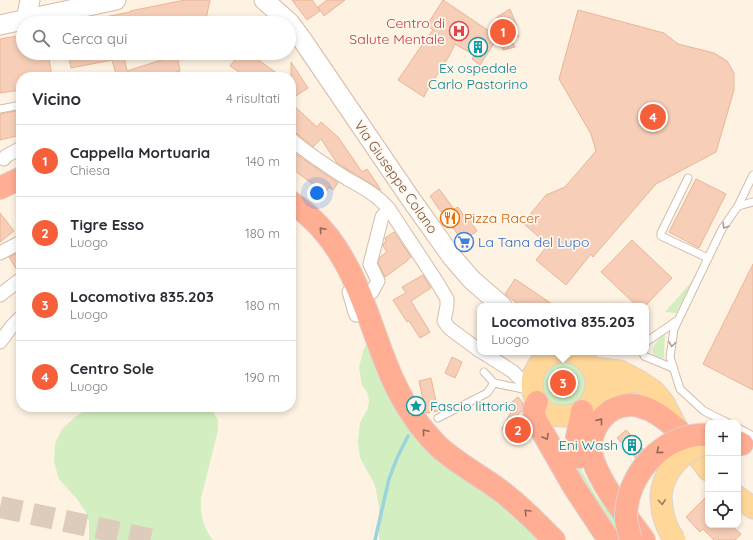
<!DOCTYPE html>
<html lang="it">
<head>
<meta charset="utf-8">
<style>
	:root { --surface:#fff; --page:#f2f2f3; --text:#2b2b33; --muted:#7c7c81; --line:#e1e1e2; --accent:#f5603b }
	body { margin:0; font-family:Quicksand,sans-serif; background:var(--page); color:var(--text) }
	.controls { position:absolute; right:12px; bottom:12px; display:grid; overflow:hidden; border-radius:8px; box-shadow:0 2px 6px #0003 }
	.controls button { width:36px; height:36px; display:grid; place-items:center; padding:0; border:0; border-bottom:1px solid var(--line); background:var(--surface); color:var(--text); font:20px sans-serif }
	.you { position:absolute; left:317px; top:193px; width:14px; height:14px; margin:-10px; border:3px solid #fff; border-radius:50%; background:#1a73e8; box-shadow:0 0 0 6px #1a73e833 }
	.badge { display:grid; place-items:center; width:26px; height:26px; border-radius:50%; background:var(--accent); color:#fff; font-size:13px; font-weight:700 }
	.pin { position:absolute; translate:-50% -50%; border:2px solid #fff; box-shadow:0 1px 4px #0006 }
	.popup { position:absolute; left:477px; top:303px; width:172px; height:52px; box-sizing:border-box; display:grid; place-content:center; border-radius:8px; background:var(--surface); filter:drop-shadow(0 1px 3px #0005); font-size:13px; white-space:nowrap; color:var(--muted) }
	.popup b { font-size:15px; color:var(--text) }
	.popup::after { content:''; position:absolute; left:50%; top:100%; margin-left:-8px; border:8px solid transparent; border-top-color:var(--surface) }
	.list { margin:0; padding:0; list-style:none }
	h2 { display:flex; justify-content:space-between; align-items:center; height:52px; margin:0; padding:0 16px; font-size:17px }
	h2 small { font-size:13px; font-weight:400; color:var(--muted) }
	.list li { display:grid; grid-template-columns:26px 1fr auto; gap:12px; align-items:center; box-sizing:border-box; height:72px; padding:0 16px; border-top:1px solid var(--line) }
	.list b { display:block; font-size:15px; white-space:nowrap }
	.list p { margin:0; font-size:13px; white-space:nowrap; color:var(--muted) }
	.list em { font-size:13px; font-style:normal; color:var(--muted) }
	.icon { flex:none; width:22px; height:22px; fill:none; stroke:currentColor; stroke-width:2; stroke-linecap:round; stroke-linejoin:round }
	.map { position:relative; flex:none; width:753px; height:540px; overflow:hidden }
	.search { position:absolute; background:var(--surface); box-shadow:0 2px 6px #0003; left:16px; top:16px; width:280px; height:44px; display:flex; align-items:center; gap:10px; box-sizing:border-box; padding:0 14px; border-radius:22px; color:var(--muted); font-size:15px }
	.panel { position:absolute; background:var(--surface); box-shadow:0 2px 6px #0003; left:16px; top:72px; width:280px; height:340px; border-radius:16px }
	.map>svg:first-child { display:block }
	.green { fill:#d3eec0 }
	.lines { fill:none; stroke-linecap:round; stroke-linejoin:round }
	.stream { stroke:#9ad4dd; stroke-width:3.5 }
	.building { fill:#f7cfb8; stroke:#ebb496 }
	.highway-tunnel { stroke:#ddccbc; stroke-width:22; stroke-dasharray:22 11; stroke-linecap:butt }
	.lane-casing { stroke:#d3bcaa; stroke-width:9 }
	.street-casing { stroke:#d3bcaa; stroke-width:15 }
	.secondary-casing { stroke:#d7bba8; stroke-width:21 }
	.primary-casing { stroke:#dcd3cf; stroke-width:23 }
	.highway-casing { stroke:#dcd3cf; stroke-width:24 }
	.lane { stroke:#fff; stroke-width:7 }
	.street { stroke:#fff; stroke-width:13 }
	.secondary { stroke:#fff; stroke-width:19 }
	.primary { stroke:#ffd799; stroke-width:21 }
	.highway { stroke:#ffad93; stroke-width:22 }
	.primary-bridge-casing { stroke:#dcd3cf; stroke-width:23; stroke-linecap:butt }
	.highway-bridge-casing { stroke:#dcd3cf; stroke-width:24; stroke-linecap:butt }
	.primary-bridge { stroke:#ffd799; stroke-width:21 }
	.highway-bridge { stroke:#ffad93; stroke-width:22 }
	.oneway { stroke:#af9a90 }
	.oneway2 { stroke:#946855 }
	.oneway3 { stroke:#a17d5f }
	.labels { text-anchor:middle; stroke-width:3.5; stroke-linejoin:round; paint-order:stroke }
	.health-label { font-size:14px; fill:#be3a42; stroke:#fff7eb; text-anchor:end }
	.culture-label { font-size:14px; fill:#0d838f; stroke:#fff7eb }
	.street-label { font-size:14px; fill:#795746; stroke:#fff7eb }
	.food-label { font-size:14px; fill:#c56008; stroke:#fff7eb; text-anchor:start }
	.shop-label { font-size:14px; fill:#366cbe; stroke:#fff7eb; text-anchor:start }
</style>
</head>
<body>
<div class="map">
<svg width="753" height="540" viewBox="0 0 753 540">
	<rect width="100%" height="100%" fill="#fef3e3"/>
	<g class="green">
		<polygon points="693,280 676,313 665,312"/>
		<path d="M665 333 664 358H658L653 354C651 345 659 339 665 333Z"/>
		<polygon points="367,343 377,372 400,418 424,447 449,467 509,507 537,540 379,540 379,507 376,489 373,481 360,458 358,441 360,423 368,408 369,400 367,392 362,385 359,368 363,351"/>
		<path d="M564 361H571L581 368 587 386C586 390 584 395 582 398 564 421 526 390 549 370 554 365 557 362 564 361Z"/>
		<path d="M91 407H210L211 409 218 420V430L201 498C200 513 203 528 213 540H89V522L87 514 77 499 59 479 54 462 55 444 62 429 75 417Z"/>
		<polygon points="566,456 575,459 596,496 624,530 620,540"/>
	</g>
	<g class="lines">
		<polyline class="stream" points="375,540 389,479 397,458 408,436"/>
	</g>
	<g class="building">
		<polygon points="185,0 210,0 206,19 196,17 194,23 173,19 156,23 101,23 100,18 130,12 130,11"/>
		<polygon points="292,0 312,0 320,11 307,20"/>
		<polygon points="327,0 345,0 324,16 318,7"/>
		<polygon points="443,0 498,37 480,65 472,59 474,55 455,44 448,58 426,92 424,97 398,80 424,42 433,30 427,25"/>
		<polygon points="510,9 517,26 514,28 519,36 512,41 515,47 503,50 497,17"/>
		<polygon points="578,10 664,33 678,44 714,53 727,61 734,73 734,90 716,152 656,184 593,257 591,254 566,285 536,260 548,245 523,223 546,195 565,187 596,151 591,134 559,79"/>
		<polygon points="23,35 23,53 48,53 52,77 21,77 21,90 0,93 0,39"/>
		<polygon points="68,53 123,53 127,71 177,55 180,71 160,77 114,77 113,75 116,74 112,60 71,68"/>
		<polygon points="240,53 249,53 282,77 246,77 230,66"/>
		<polygon points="291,62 308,88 291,99"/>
		<polygon points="291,103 317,127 321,122 338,137 362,172 367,169 381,190 337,163 321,139 313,147 291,129"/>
		<polygon points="21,110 21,135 0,140 0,114"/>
		<polygon points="296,154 338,183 333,190 329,187 325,193 291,168 291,161"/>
		<polygon points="696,179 726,194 699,248 669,232"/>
		<polygon points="439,189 454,209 458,207 468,222 470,220 477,231 462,241 442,211 441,212 430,196"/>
		<polygon points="0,213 14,231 0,242"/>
		<polygon points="394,232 411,257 407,260 407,261 385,277 378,263 380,257 387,252 383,246 384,243 386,242 385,238"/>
		<polygon points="632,240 672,278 645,306 637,306 601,272"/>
		<polygon points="21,251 21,271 18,272 9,257"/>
		<polygon points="753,264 753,390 703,364"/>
		<polygon points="423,275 431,288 411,301 430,332 420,338 409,321 407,322 393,300 406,293 402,287"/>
		<polygon points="515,279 555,306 521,306 505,294"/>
		<polygon points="452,357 462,362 455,378 445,373"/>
		<polygon points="431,378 438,411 426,413 419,381"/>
		<polygon points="518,397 523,403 522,411 517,415 521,425 516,435 502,429 512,410 508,405"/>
		<polygon points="626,430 643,449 636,458 617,438"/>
		<polygon points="708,495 708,525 731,525 741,534 735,540 714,540 703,529 700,532 686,517"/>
	</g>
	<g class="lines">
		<polyline class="highway-tunnel" points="0,507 154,540"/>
		<defs>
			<g id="lane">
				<polyline points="0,109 21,105"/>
				<polyline points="688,178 661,233 661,236 708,258"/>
				<polyline points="738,206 753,175"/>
				<polyline points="646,342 678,320"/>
				<polyline points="643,352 644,356 673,368"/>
				<polyline points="484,372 494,383 528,390"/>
				<polyline points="438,418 487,393 494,383"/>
				<polyline points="728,423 704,411 680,389 670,357 674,329 722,229 738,206 753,202"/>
				<polyline points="738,428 753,436"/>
			</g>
			<g id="street">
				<path d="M291 139C309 155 329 167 349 180 364 188 378 196 389 209"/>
				<polyline points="4,159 6,156 21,148"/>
				<polyline points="0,253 21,242"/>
				<path d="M349 292C352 300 353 308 356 315L358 314"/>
				<polyline points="372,292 378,281 370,264 382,217 389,209 437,282 447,299 447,306 444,321 449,328 480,351"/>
				<polyline points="0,295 21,279"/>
				<polyline points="0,342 12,326 21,317"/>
				<polyline points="482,352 512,371 533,391"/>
			</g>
			<g id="secondary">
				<polyline points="264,0 290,23 301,38 410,198 452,257 472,280 502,306"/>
				<polyline points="26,20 30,0"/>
				<polyline points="0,25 116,0"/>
			</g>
			<g id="primary">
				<path d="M558 352C517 365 529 418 564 416 603 414 608 363 570 352"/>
				<polyline points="593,368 620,371 639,381 654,391 664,403 678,430 708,470"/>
				<polyline points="595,393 622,383 639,381"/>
				<polyline points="738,497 753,508"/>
			</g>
			<g id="highway">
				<polyline points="0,188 21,178"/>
				<path d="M291 202C297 207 305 212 310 217 331 236 346 261 357 287 376 330 386 378 414 417 421 428 430 438 439 447 458 464 481 476 501 491 520 505 537 523 554 540"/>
				<polyline points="537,402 534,409 535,419 574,487 609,540"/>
				<polyline points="738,442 742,444"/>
				<polyline points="579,457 577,437 582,411"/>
				<path d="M644 540C626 515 603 489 593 460 584 431 608 399 639 406 655 410 666 420 678 430"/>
			</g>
		</defs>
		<use href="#lane" class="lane-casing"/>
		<use href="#street" class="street-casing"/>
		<use href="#secondary" class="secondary-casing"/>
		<use href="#primary" class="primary-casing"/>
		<use href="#highway" class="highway-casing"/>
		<use href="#lane" class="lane"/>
		<use href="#street" class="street"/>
		<use href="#secondary" class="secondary"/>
		<use href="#primary" class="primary"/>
		<use href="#highway" class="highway"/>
		<defs>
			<path id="primary-bridge" d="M675 540C668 531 664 520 662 509 662 505 661 500 661 496 663 470 684 449 708 444"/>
			<path id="highway-bridge" d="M631 540C629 533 627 526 626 519 625 475 664 432 708 435"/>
		</defs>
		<use href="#primary-bridge" class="primary-bridge-casing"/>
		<use href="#highway-bridge" class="highway-bridge-casing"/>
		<use href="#primary-bridge" class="primary-bridge"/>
		<use href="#highway-bridge" class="highway-bridge"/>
	</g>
	<defs><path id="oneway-chevron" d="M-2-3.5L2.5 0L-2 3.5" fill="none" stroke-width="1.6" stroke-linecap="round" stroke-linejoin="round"/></defs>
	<g class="oneway">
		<use href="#oneway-chevron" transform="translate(725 226) rotate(123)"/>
		<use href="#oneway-chevron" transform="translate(672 344) rotate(98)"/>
	</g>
	<g class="oneway2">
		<use href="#oneway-chevron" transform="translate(322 230) rotate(-131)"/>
		<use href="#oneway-chevron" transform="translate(600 421) rotate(-51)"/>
		<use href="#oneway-chevron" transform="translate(425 432) rotate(-130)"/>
		<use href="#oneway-chevron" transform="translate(546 437) rotate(61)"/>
		<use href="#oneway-chevron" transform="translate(659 451) rotate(140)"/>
		<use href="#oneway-chevron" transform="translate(527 512) rotate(-135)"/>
	</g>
	<use class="oneway3" href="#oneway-chevron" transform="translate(662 502) rotate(85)"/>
	<defs>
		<symbol id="hospital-ring" viewBox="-11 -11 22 22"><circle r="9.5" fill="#fff7eb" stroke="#e0444e" stroke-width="1.5"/><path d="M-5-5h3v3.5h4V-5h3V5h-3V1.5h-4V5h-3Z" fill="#e0444e"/></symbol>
		<symbol id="building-ring" viewBox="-11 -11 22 22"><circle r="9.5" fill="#fff7eb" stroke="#0f9aa8" stroke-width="1.5"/><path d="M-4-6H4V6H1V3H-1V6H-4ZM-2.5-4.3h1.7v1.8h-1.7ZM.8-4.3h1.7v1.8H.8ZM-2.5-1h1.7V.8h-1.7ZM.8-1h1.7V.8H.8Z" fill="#0f9aa8"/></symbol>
		<symbol id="restaurant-ring" viewBox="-11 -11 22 22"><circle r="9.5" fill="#fff7eb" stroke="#e8710a" stroke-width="1.5"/><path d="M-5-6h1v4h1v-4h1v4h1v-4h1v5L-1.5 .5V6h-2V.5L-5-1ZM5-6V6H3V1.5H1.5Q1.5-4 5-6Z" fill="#e8710a"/></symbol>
		<symbol id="supermarket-ring" viewBox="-11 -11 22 22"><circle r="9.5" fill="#fff7eb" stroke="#3f7fe0" stroke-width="1.5"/><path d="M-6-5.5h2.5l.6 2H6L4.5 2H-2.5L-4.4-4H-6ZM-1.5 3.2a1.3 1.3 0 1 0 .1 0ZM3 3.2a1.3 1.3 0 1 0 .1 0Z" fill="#3f7fe0"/></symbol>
		<symbol id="sight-ring" viewBox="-11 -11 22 22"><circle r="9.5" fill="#fff7eb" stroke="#0f9aa8" stroke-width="1.5"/><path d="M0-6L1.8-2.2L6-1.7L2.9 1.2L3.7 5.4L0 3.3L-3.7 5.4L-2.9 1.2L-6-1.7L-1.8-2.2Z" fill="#0f9aa8"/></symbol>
	</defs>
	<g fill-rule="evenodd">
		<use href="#hospital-ring" x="448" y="20" width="22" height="22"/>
		<use href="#building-ring" x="467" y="36" width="22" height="22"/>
		<use href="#restaurant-ring" x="439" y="207" width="22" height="22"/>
		<use href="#supermarket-ring" x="453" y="231" width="22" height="22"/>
		<use href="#sight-ring" x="405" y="395" width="22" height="22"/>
		<use href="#building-ring" x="621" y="434" width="22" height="22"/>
	</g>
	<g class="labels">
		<g class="health-label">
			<text x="445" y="28">Centro di<tspan x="445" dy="16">Salute Mentale</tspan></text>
		</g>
		<g class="culture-label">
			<text x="478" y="73">Ex ospedale<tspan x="478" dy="16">Carlo Pastorino</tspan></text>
			<text x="430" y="411" text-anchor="start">Fascio littorio</text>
			<text x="618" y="450" text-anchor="end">Eni Wash</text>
		</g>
		<g class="street-label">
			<text transform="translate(396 177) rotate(55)" y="5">Via Giuseppe Colano</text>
		</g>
		<g class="food-label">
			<text x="464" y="223">Pizza Racer</text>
		</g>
		<g class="shop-label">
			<text x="478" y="247">La Tana del Lupo</text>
		</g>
	</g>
</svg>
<div class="controls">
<button>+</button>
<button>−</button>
<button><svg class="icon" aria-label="locate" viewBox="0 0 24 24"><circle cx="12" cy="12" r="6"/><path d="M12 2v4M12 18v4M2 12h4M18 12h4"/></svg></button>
</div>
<div class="you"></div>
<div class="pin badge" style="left:503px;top:32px">1</div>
<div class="pin badge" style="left:518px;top:430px">2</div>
<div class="pin badge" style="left:563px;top:383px">3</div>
<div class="popup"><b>Locomotiva 835.203</b>Luogo</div>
<div class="pin badge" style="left:653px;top:117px">4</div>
<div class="search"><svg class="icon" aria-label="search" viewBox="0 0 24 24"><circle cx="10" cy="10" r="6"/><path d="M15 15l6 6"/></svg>Cerca qui</div>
<section class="panel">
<h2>Vicino<small>4 risultati</small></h2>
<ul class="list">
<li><span class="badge">1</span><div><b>Cappella Mortuaria</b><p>Chiesa</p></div><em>140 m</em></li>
<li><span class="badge">2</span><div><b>Tigre Esso</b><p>Luogo</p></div><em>180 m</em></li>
<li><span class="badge">3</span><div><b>Locomotiva 835.203</b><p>Luogo</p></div><em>180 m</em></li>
<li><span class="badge">4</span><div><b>Centro Sole</b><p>Luogo</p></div><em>190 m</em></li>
</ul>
</section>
</div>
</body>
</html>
